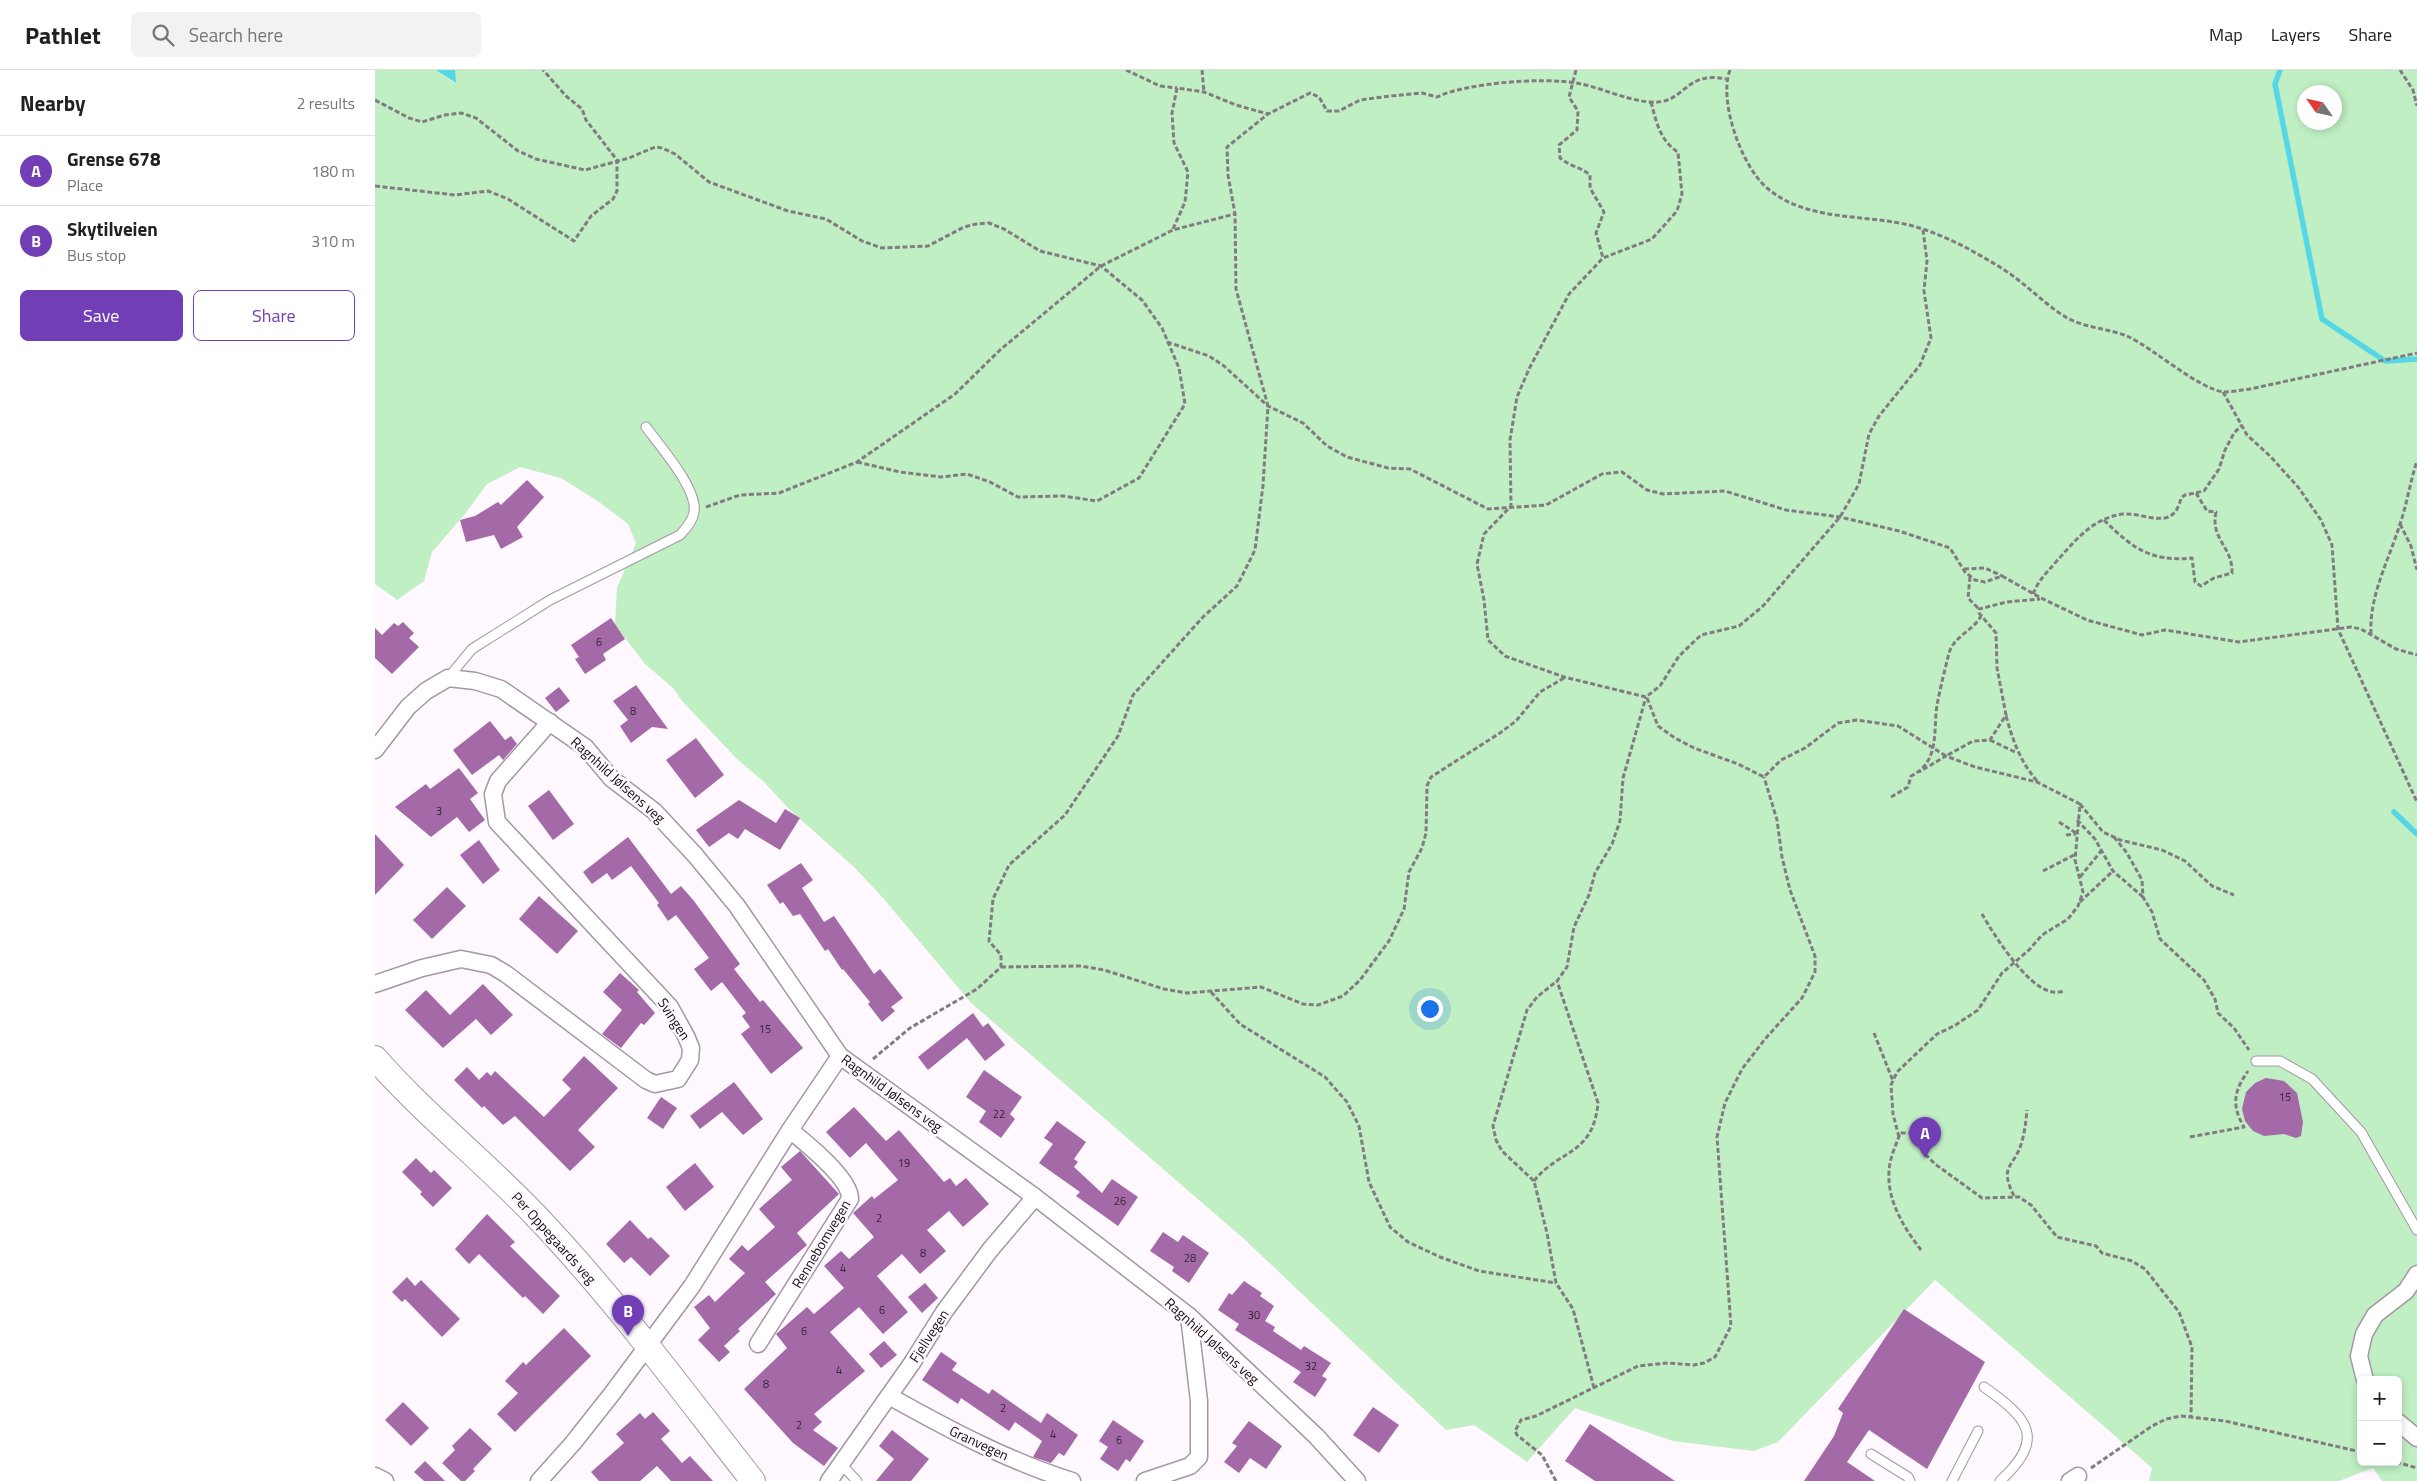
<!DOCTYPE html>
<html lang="en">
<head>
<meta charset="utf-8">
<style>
	:root { --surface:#fff; --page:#f2f2f2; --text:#202124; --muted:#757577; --line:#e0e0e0; --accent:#723eb5 }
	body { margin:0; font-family:"Titillium Web",sans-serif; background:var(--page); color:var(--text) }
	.controls { position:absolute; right:15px; bottom:15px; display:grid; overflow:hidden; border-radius:8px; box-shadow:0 2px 8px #0003 }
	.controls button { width:45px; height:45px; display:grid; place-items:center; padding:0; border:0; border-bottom:1px solid var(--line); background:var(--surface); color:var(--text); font:25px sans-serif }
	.compass { position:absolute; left:1922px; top:15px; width:45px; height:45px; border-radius:50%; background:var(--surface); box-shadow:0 2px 8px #0003; rotate:304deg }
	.you { position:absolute; left:1054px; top:938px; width:18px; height:18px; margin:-12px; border:4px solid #fff; border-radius:50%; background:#1a73e8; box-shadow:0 0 0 8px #1a73e833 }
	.badge { display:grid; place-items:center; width:32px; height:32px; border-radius:50%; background:var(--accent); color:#fff; font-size:16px; font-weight:700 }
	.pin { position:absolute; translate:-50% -41px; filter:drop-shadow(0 1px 2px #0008) }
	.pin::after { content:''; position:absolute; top:26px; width:18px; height:15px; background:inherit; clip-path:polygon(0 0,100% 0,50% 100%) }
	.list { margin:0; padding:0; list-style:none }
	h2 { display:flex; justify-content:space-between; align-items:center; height:65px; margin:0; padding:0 20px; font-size:21px }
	h2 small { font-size:16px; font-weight:400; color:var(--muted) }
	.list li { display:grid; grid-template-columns:32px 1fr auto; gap:15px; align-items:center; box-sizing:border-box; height:70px; padding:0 20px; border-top:1px solid var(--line) }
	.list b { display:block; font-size:19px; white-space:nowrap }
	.list p { margin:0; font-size:16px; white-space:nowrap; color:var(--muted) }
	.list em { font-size:16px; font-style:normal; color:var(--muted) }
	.actions { display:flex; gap:10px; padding:15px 20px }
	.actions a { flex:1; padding:11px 0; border:1px solid var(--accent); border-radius:8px; text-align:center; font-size:18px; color:var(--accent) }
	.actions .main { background:var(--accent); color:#fff }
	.icon { flex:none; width:28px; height:28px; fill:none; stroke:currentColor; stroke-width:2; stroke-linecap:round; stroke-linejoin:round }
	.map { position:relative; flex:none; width:2042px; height:1411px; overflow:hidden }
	header { display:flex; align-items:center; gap:30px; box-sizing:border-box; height:70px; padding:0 25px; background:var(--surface); border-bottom:1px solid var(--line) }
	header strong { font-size:24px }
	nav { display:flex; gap:28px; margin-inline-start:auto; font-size:18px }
	.search { width:350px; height:45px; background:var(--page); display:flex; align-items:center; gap:12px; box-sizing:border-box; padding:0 18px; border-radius:8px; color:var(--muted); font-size:19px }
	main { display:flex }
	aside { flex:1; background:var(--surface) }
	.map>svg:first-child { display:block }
	.green { fill:#c0efc3; fill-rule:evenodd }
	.water { fill:#56d7e5 }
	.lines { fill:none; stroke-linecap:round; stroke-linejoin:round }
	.stream { stroke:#56d7e5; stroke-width:5.5 }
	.building { fill:#a469a7 }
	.lane-casing { stroke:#a496a5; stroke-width:11 }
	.street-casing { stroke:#a496a5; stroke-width:19 }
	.secondary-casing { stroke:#a496a5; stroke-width:26 }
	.path { stroke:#827c82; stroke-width:3; stroke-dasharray:5 2.5; stroke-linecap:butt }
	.lane { stroke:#fff; stroke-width:9 }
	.street { stroke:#fff; stroke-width:16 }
	.secondary { stroke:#fff; stroke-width:24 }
	.labels { text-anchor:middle; stroke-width:5; stroke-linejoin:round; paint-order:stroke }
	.number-label { font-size:11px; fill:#362437 }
	.street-label { font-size:14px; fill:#120d12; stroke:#fff8ff }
</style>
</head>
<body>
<header>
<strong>Pathlet</strong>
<div class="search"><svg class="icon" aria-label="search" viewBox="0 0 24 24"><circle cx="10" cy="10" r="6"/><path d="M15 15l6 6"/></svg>Search here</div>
<nav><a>Map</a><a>Layers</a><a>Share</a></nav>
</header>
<main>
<aside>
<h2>Nearby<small>2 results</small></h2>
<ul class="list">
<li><span class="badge">A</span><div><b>Grense 678</b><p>Place</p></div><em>180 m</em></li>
<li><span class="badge">B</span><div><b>Skytilveien</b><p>Bus stop</p></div><em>310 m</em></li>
</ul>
<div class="actions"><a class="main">Save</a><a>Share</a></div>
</aside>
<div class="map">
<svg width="2042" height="1411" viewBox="0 0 2042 1411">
	<rect width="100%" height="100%" fill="#fff8ff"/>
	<path class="green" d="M0 0H61L80 13V0H2042V1411H2007L1998 1398 1964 1411H1774L1777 1398 1560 1210 1403 1372 1379 1381 1298 1371 1200 1338 1152 1392 1099 1355 1071 1360 868 1168 596 933 508 828 479 797 415 740 388 711 362 689 307 631 298 618 270 594 240 555 242 518 261 473 253 454 224 432 186 408 145 397 112 414 90 444 57 482 49 511 22 530 0 514ZM1930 22H1960V52H1930ZM1986 1310H2023V1392H1986Z"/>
	<polygon class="water" points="61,0 80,0 81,13"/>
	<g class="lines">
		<g class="stream">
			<polyline points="1905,0 1900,14 1947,249 2010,291 2042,289"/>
			<polyline points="2019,742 2042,764"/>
		</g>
	</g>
	<g class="building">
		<polygon points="152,410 169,427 142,457 148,467 126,479 119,465 91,472 85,450 100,446 123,432 126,435"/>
		<polygon points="236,548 250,569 228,584 231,590 210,604 200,589 204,587 196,575"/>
		<polygon points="28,552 39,563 34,568 44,577 17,604 0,588 0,558 7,565 19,553 23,556"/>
		<polygon points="261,615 293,659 277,657 256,673 245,656 253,650 238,631"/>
		<polygon points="184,617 195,631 181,642 170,628"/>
		<polygon points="115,651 130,670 136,666 142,674 128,690 124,685 97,705 78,680"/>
		<polygon points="321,668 349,705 320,728 291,690"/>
		<polygon points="84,698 103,723 95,729 110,750 94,762 82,747 56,767 20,737 51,714 55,719"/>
		<polygon points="174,720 199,754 178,770 153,736"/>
		<polygon points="364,730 401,753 410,739 425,748 405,780 370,759 363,769 354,763 334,777 321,760"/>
		<polygon points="0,764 29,795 0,825"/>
		<polygon points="253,767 296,824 306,816 319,831 365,894 359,899 385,932 388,930 428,978 396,1004 366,964 375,957 367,946 371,943 347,912 336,921 319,899 334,888 301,845 293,851 282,835 284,833 256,796 237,810 232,803 217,814 208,802"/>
		<polygon points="104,770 125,800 108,814 85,785"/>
		<polygon points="426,793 438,810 427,818 449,852 459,846 499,904 505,899 528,928 516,937 520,941 507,952 493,934 495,932 468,899 467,900 453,879 450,881 425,844 418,846 408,832 405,834 392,815"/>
		<polygon points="72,817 91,836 57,869 38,850"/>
		<polygon points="164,826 203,861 182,884 144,849"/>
		<polygon points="245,903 264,920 262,922 280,943 269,955 266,953 246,978 227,964 247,940 228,922"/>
		<polygon points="108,914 138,945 116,965 101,949 68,978 30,940 51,920 75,945"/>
		<polygon points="598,943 608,957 613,953 630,975 610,991 592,968 553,1000 543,987"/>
		<polygon points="209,986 243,1018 203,1060 220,1077 195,1101 140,1046 128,1055 109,1036 107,1038 79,1010 92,997 104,1010 112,1002 116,1006 120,1001 169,1047 196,1019 187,1010"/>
		<polygon points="609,1000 647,1027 635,1044 640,1049 626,1068 604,1052 611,1041 591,1027"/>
		<polygon points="1891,1008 1909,1011 1922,1023 1928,1052 1926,1066 1921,1068 1909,1064 1889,1066 1878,1061 1870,1051 1867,1039 1871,1022 1880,1013"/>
		<polygon points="359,1012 388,1049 368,1065 347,1042 325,1059 315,1046"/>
		<polygon points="286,1027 302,1038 288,1059 272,1048"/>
		<polygon points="479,1037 511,1071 524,1060 569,1112 575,1108 581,1116 591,1108 614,1134 588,1157 574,1141 552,1160 571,1181 545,1204 527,1184 502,1206 533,1242 508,1264 484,1237 455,1262 490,1301 439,1344 447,1352 438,1360 463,1378 449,1396 418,1373 369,1319 412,1278 401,1264 432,1237 439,1244 469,1218 449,1196 466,1181 474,1189 499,1167 478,1143 497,1126 499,1129 523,1110 491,1073 475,1088 451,1062"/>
		<polygon points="682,1051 711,1072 699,1089 703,1092 699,1097 727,1123 737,1109 763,1127 743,1156 701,1126 705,1122 664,1093 678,1074 669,1068"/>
		<polygon points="425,1081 464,1124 422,1163 432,1175 390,1212 401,1224 363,1259 365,1261 349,1276 355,1282 344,1292 323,1270 335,1258 319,1237 334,1225 340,1232 370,1203 354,1189 367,1175 373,1181 400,1157 384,1139 417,1110 406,1097"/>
		<polygon points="41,1088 56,1103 59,1100 77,1118 58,1137 45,1124 47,1122 27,1102"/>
		<polygon points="320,1093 339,1117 310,1141 291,1117"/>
		<polygon points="112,1144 140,1172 135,1176 185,1226 168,1244 150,1226 148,1228 104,1184 94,1194 80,1179"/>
		<polygon points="255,1150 273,1169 276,1167 295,1186 275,1206 256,1187 249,1193 231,1174"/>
		<polygon points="788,1162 803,1172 808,1165 834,1183 814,1213 797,1201 799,1197 775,1181"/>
		<polygon points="32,1207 40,1216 46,1210 85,1249 67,1267 30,1229 27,1232 17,1222"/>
		<polygon points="869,1211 887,1223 885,1226 899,1236 890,1251 900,1257 898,1261 926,1280 929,1276 956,1293 947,1306 952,1309 940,1327 918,1312 926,1302 860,1260 864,1254 843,1240 854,1223 857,1225"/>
		<polygon points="550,1213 563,1228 547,1243 533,1227"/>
		<polygon points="1529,1239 1610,1292 1552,1399 1494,1360 1472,1392 1500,1411 1429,1411 1459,1366 1468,1343 1463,1339"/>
		<polygon points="189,1258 216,1286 140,1362 122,1344 143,1323 130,1311 148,1292 151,1295"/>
		<polygon points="509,1271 522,1285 506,1298 494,1284"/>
		<polygon points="566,1282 582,1293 577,1300 614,1324 617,1319 666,1353 672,1343 703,1365 689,1386 684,1383 676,1393 658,1387 667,1371 640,1352 634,1361 586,1328 583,1334 547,1310"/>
		<polygon points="28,1332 54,1358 36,1376 10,1350"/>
		<polygon points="998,1337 1024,1355 1004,1383 978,1365"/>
		<polygon points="278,1342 295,1361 286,1369 307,1393 315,1386 338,1411 296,1411 282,1396 265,1411 224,1411 216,1402 249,1373 241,1364 265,1343 270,1349"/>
		<polygon points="738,1350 769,1371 755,1392 751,1389 743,1401 725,1389 733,1377 724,1371"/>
		<polygon points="874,1351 907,1376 891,1399 875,1388 864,1403 849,1392 862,1376 857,1373"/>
		<polygon points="1215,1354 1300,1411 1220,1411 1190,1391"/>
		<polygon points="95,1358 117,1379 98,1399 100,1401 90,1411 86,1411 67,1393 80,1380 77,1376"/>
		<polygon points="517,1360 554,1389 536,1411 501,1411 519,1389 504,1376"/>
		<polygon points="50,1391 70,1411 49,1411 39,1402"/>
	</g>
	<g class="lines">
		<defs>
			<g id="lane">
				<path d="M73 608 97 579 175 530 305 465C311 458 318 451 319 442 323 419 284 375 271 357"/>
				<polyline points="1881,991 1905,991 1937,1009 1986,1062 2042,1160"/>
				<path d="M1609 1317C1653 1348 1672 1368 1625 1411"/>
				<polyline points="1496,1384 1533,1407 1535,1411"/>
				<polyline points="467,1395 482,1411"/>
				<polyline points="1577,1411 1603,1361"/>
			</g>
			<g id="street">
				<polyline points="0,680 33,637 51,621 73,608 100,611 126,619 210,677 237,709 279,741 320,785 362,836 465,986 660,1127 814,1246 941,1366 982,1411"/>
				<polyline points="0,914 47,898 86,889 116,895 131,904 271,1010 280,1014 303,1009 315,990 316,978 311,966 295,937 122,752 118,724 123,711 175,652"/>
				<path d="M383 1274 475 1129C476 1109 431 1073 415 1060"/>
				<polyline points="1990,1310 1984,1286 1989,1264 2000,1245 2031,1221 2042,1204"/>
				<path d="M514 1326C573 1359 633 1391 697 1411"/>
				<polyline points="2023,1352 2042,1368"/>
				<polyline points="0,1406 10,1411"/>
				<polyline points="164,1411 198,1373 236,1325 317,1216 415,1060 465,986"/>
				<polyline points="454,1411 537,1293 569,1242 615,1180 660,1127"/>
				<polyline points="770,1411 815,1396 824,1387 824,1331 814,1246"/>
				<polyline points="1695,1411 1703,1406"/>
			</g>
			<path id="secondary" d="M0 988C50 1045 110 1092 162 1147 240 1229 308 1322 378 1411"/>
		</defs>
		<use href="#lane" class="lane-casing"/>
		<use href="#street" class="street-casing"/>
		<use href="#secondary" class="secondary-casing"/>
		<g class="path">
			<polyline points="751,0 785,16 802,18"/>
			<polyline points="827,0 829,22"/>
			<path d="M1201 0 1194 27 1203 41 1202 60 1184 75 1185 88C1196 97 1206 97 1215 105V118L1229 142 1221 163 1228 188"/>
			<path d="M1355 0C1343 31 1367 97 1392 118 1427 148 1475 145 1518 152 1542 155 1568 166 1590 177 1606 186 1623 195 1638 206 1656 219 1670 234 1689 246 1707 258 1734 258 1754 267 1779 279 1824 319 1849 322 1857 322 1866 320 1875 319L2042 283"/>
			<polyline points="2025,0 2038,20 2042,36"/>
			<polyline points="0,30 34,48 47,52 70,45 86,43 101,48 143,81 161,89 210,100 254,88 280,77 287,78 300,84 334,112 413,141 451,149 487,171 507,178 553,176 589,157 601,154 614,153 629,159 665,181 726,196 767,230 787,258 804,298 810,334 764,408 722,431 688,426 643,427 615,412 592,404 566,407 525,402 482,392"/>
			<path d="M1276 32C1281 51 1285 71 1303 82L1307 124 1302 141 1277 169 1228 188 1194 224 1154 299 1142 327 1135 370 1136 436 1109 464 1102 494 1109 530 1113 570 1130 586 1189 607 1271 627 1285 616 1304 586 1326 565 1364 556 1388 536 1465 447 1484 414 1494 364 1504 346 1545 295 1556 268 1549 221 1552 191 1548 160"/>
			<polyline points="0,116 80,125 113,121 133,129 199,171 216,146 238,129 242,121 242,90 211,50 207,39 191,26 168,0"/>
			<polyline points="798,159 810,132 813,102 799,73 797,43 802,18 829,22 861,35 893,44"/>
			<polyline points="792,272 834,286 849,296 893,336 928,353 952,376 972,387 1013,398 1035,399 1113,439 1171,435 1227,404 1247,402 1272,420 1288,424 1350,421 1411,440 1465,447 1524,461 1575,478 1590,502 1600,510 1610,512 1627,506 1666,528 1712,550 1767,565 1790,560 1864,572 1976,557 1986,559 2021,579 2042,585"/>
			<polyline points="1848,322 1872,365 1895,386 1923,417 1946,450 1957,475 1963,559 2042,732"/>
			<polyline points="331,437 365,425 404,423 482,392 580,324 625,280 726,196 798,160 860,144"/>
			<path d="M1729 450C1757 478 1776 492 1817 488L1820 512 1826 516 1839 508 1857 503C1858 477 1835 469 1841 442L1832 441 1821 423"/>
			<polyline points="2025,454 2036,476 2042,500"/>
			<polyline points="1589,499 1610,498 1627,506"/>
			<polyline points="1595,507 1593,528 1604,539"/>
			<path d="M1658 524C1665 508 1670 505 1680 493 1699 472 1717 448 1748 444 1762 443 1776 450 1790 448 1800 446 1804 437 1806 428L1810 425 1829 421 1844 399 1850 380 1859 363 1867 355"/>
			<path d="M1996 564C1994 525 2014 490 2025 454 2032 434 2035 412 2042 391"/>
			<polyline points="1272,628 1283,656 1300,668 1319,678 1363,694 1389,707 1406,690 1430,678 1463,653 1482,650 1523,656 1571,686 1598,671 1615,670 1631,645 1622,598 1621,563 1604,543 1604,539 1632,532 1665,529"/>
			<path d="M1631 646C1638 671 1645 691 1662 711"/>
			<polyline points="1615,670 1642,683"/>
			<path d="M1516 727 1533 717 1536 706C1565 692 1558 662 1562 635 1565 619 1570 599 1574 583 1579 566 1598 561 1606 546"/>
			<polyline points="1705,734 1728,762 1745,770 1787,780 1810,791 1837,816 1859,825"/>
			<polyline points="1702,750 1720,769 1738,801 1768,827"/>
			<polyline points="1684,752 1701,763"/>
			<polyline points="1691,765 1701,764"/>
			<polyline points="1739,767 1752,783 1767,810 1768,827 1777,842 1785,869 1829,910 1840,929 1843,943 1859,958 1874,980"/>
			<polyline points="1668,801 1699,785"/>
			<polyline points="1705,807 1726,781"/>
			<polyline points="1705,832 1738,801"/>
			<path d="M1607 844C1619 865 1650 914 1674 921 1679 923 1685 922 1690 921"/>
			<polyline points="626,897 706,896 729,900 789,919 812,923 886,917 928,934 943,935 968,926 985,910 1014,871 1029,839 1034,802 1047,778 1051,763 1052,716 1056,707 1125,663 1141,651 1165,622 1189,608"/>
			<polyline points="836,922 865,954 950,1007 972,1032 984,1056 994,1112 1015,1157 1033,1172 1065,1187 1104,1201 1181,1213"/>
			<polyline points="1499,963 1518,1011"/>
			<path d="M498 989 535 958 602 919 626 897V885L614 871 618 829 634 795 690 745 743 666 758 625 828 547 862 516 880 480 888 415 893 336 861 219 860 144 853 105 852 77 893 44 935 23 944 27 952 41H964L985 30 1015 26 1047 23 1062 27C1091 13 1168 7 1201 13 1225 17 1250 30 1275 32 1311 35 1308 0 1351 9"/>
			<polyline points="1524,1067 1518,1044 1516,1015 1522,1002 1562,964 1579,956 1603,940 1627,903 1654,880 1667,865 1693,849 1703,836 1708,822 1700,790 1705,734 1662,712 1600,697 1571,686 1544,702"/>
			<path d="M1815 1067 1869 1057C1856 1035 1859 1021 1873 1001"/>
			<path d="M1159 1111C1184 1079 1218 1086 1223 1033L1182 911"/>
			<path d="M1639 1126C1623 1094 1640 1098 1647 1071 1650 1061 1651 1050 1652 1040"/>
			<path d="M1546 1180C1527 1155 1509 1126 1515 1093 1517 1083 1522 1073 1525 1063H1539L1548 1082 1560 1094 1607 1128 1644 1127 1656 1135 1682 1167 1721 1176 1727 1183 1757 1191 1770 1199 1804 1242 1817 1277 1816 1346"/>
			<polyline points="1219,1318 1198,1239 1181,1213 1172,1163 1159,1111 1127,1081 1121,1070 1118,1056 1152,940 1162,927 1182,911 1192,897 1199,857 1214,825 1220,803 1237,774 1245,751 1248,708 1271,627"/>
			<polyline points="2021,1392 2042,1398"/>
			<polyline points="1716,1398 1777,1356 1791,1349 1806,1346 1850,1351 1986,1382"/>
			<polyline points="1181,1411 1167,1385 1142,1365 1140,1361 1146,1350 1161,1346 1263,1296 1293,1293 1319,1295 1329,1293 1340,1287 1356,1256 1342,1067 1350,1033 1367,999 1390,969 1427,928 1440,902 1440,886 1415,820 1407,787 1402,750 1389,707"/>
		</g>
		<use href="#lane" class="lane"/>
		<use href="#street" class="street"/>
		<use href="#secondary" class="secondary"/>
	</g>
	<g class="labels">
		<g class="number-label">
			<text x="224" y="576">6</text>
			<text x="258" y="645">8</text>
			<text x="64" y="745">3</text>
			<text x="390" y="963">15</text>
			<text x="1910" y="1031">15</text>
			<text x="624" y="1048">22</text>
			<text x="529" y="1097">19</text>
			<text x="745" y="1135">26</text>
			<text x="504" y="1152">2</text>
			<text x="548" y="1187">8</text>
			<text x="815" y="1192">28</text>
			<text x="468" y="1202">4</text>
			<text x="507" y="1244">6</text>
			<text x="879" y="1249">30</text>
			<text x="429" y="1265">6</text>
			<text x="936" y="1300">32</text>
			<text x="464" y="1304">4</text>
			<text x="391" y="1318">8</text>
			<text x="628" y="1342">2</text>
			<text x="424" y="1359">2</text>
			<text x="678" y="1368">4</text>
			<text x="744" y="1374">6</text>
		</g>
		<g class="street-label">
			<text transform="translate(243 710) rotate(42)" y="5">Ragnhild Jølsens veg</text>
			<text transform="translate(299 949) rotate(57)" y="5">Svingen</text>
			<text transform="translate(517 1023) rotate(36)" y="5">Ragnhild Jølsens veg</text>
			<text transform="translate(179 1168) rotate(48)" y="5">Per Oppegaards veg</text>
			<text transform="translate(446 1174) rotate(-59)" y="5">Rennebomvegen</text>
			<text transform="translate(554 1266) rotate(-57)" y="5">Fjellvegen</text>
			<text transform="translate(837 1271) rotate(42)" y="5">Ragnhild Jølsens veg</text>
			<text transform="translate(604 1373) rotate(25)" y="5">Granvegen</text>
		</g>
	</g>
</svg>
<div class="controls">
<button>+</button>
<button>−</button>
</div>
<svg class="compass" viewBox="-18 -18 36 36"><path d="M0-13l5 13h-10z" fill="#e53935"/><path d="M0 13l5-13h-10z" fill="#757577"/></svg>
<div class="you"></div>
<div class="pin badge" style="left:1550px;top:1088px">A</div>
<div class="pin badge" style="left:253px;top:1266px">B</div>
</div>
</main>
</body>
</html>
